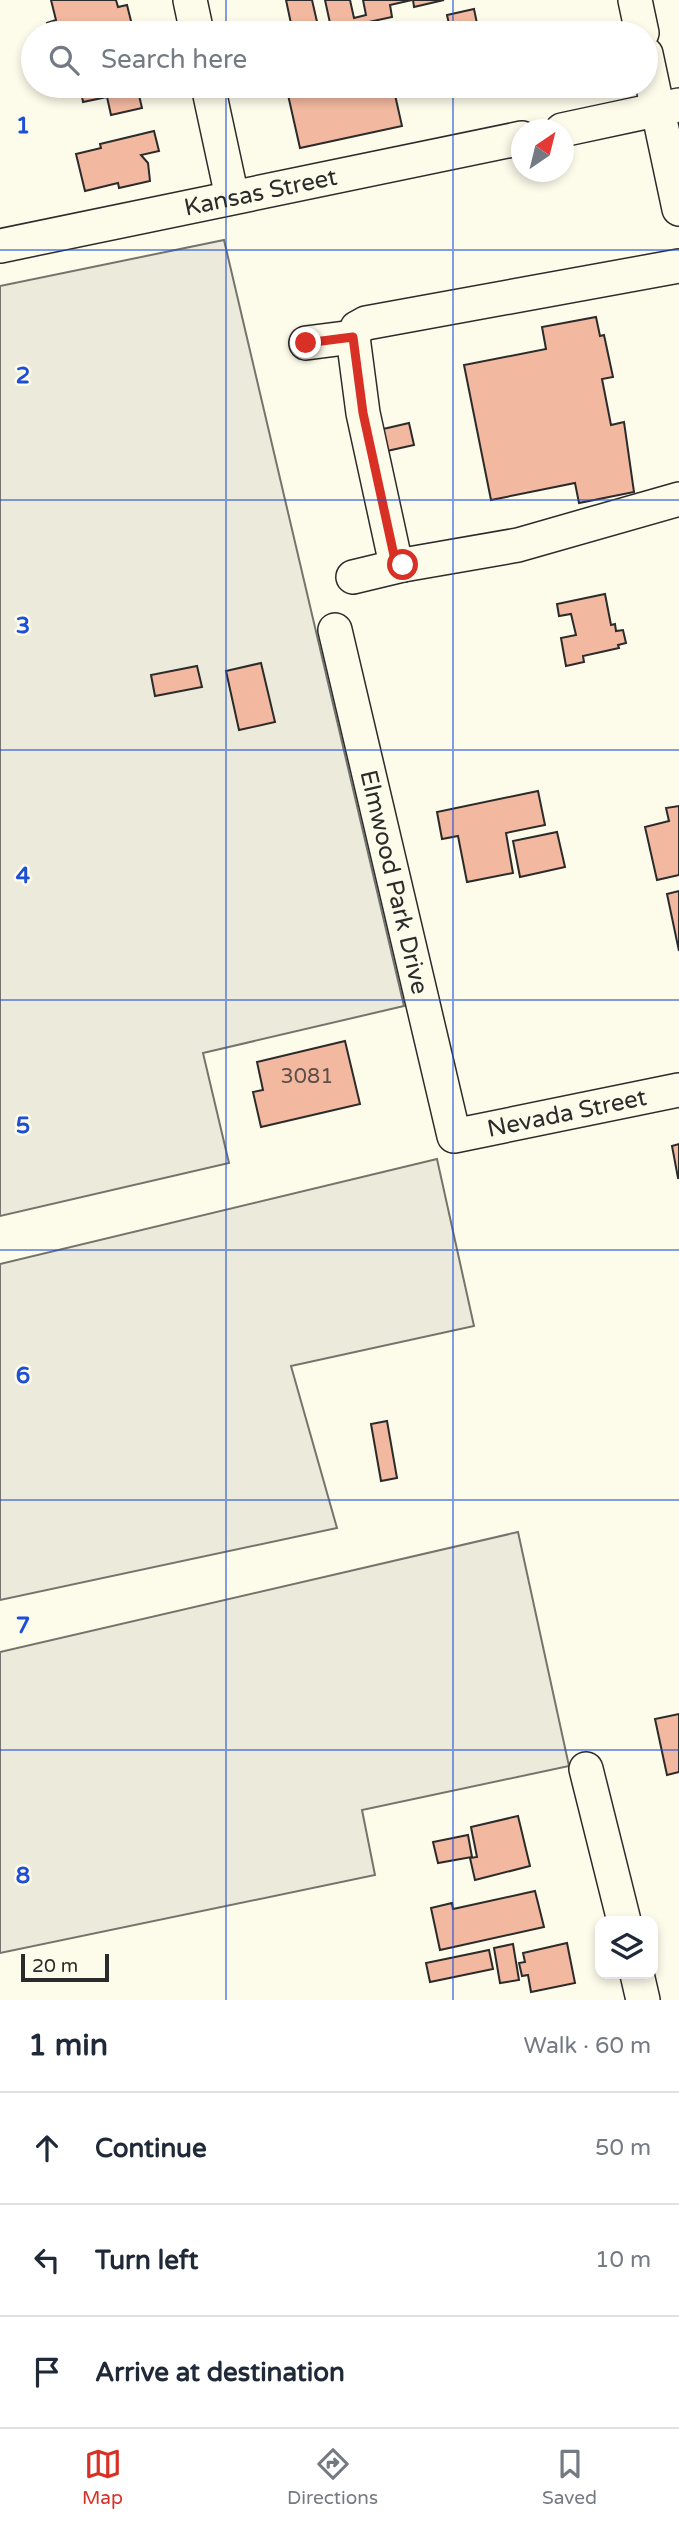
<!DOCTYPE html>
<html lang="en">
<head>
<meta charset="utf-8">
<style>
	:root { --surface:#fff; --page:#f6f6f7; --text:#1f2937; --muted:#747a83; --line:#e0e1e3; --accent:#d93025 }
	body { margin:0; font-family:"Varela Round",sans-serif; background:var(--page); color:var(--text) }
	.controls { position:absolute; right:21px; bottom:21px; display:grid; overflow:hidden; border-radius:14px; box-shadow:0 4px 10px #0003 }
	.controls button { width:63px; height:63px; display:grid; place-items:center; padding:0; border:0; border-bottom:2px solid var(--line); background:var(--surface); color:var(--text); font:35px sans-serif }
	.compass { position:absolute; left:511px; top:119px; width:63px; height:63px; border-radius:50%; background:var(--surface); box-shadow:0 4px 10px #0003; rotate:35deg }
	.scale { position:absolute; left:21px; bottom:18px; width:88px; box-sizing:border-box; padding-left:7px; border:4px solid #2b2b2b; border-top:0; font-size:19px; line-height:24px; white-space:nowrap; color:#2b2b2b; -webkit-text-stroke:5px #fdfbea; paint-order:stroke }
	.stop { position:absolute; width:21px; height:21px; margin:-16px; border:5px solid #d93025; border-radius:50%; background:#fff }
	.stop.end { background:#d93025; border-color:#fff; box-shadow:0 2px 7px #0008 }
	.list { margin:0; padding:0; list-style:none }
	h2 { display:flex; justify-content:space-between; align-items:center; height:91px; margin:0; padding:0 28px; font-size:30px }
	h2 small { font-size:23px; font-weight:400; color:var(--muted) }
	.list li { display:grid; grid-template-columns:46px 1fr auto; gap:21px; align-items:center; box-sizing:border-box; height:112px; padding:0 28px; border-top:2px solid var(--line) }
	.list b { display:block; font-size:26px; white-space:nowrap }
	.list em { font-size:23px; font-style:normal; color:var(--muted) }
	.icon { flex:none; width:38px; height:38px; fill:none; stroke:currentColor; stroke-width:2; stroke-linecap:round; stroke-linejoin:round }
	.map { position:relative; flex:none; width:679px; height:2000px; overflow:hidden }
	.search { position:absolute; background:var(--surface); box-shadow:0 4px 10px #0003; left:21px; right:21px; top:21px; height:77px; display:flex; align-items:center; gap:18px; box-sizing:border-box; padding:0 24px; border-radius:38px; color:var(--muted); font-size:26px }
	.sheet { height:427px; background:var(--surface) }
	nav { display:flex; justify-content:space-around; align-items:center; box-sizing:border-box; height:98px; border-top:2px solid var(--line); background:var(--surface); font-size:19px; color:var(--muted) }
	nav a { display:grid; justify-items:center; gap:4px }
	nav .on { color:var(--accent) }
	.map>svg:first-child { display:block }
	.green { fill:#ecebdb; stroke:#74746e; stroke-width:2 }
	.building { fill:#f2b8a0; stroke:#2b2b2b; stroke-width:2 }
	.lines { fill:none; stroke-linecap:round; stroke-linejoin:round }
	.minor-casing { stroke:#2b2b2b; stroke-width:36 }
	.minor { stroke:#fdfbea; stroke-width:33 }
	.route { stroke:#d93025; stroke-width:9 }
	.grid { fill:none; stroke:#1d4ed8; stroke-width:2; stroke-opacity:0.55 }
	.labels { text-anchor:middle; stroke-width:5; stroke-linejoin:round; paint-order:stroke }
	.number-label { font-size:21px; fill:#5d4e48 }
	.street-label { font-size:24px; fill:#2b2b2b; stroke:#fdfbea }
	.grid-label { font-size:23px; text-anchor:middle; font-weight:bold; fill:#1d4ed8; stroke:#fdfbea; stroke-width:5; stroke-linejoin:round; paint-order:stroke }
</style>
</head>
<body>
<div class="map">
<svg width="679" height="2000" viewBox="0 0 679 2000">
	<rect width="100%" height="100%" fill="#fdfbea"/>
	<g class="green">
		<polygon points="224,240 404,1006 203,1053 229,1163 0,1216 0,286"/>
		<polygon points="437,1159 474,1326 291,1366 337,1528 0,1600 0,1264"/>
		<polygon points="518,1532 569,1766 362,1810 375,1875 0,1953 0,1652"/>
	</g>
	<g class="building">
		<polygon points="51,0 116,0 118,7 127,5 133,29 112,33 50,33 47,23 56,20"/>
		<polygon points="286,0 312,0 318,26 330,23 325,0 350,0 354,18 366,15 363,0 412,0 390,5 392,17 318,33 312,33 312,29 293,33"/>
		<polygon points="413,0 444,0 414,7"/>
		<polygon points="474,9 479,33 451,33 447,15"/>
		<polygon points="80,86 144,86 145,89 138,91 142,108 111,115 107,97 83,102"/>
		<polygon points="286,86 393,86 402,126 300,148"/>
		<polygon points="154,131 159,151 141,155 148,163 150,181 119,188 118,183 85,191 76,154 101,148 100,144"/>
		<polygon points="596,317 600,336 604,335 613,377 602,379 611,425 624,422 634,492 579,503 575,483 491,500 464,365 546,349 542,327"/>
		<polygon points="409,423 414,445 387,451 383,429"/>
		<polygon points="605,594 611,625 615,624 616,631 623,630 626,643 618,645 619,648 583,656 584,662 566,666 561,638 576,635 571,614 559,616 557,604"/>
		<polygon points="261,663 275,722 239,730 226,671"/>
		<polygon points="197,666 202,687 155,696 151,675"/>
		<polygon points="538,791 545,825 506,833 513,873 467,882 458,836 442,839 437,812"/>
		<polygon points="679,806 679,875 657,880 645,827 669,821 666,808"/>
		<polygon points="557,832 565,867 520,877 513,841"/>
		<polygon points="679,891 679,951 667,894"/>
		<polygon points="345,1041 360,1104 261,1127 253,1092 263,1090 257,1062"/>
		<polygon points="679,1144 679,1178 678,1178 672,1146"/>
		<polygon points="387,1421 397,1478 381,1481 371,1424"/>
		<polygon points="679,1714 679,1772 667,1775 655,1719"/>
		<polygon points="518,1816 530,1866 475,1880 470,1858 477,1857 471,1827"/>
		<polygon points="468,1835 472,1857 438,1863 433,1842"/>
		<polygon points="535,1891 544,1927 440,1950 431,1908 452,1903 453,1909"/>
		<polygon points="567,1943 575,1983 531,1992 528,1975 522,1976 519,1963 525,1962 523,1953"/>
		<polygon points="513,1944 519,1980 500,1983 494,1948"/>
		<polygon points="489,1950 493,1969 430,1982 426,1963"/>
	</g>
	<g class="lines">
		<defs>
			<g id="minor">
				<polyline points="190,0 197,33"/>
				<polyline points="635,0 642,33"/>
				<polyline points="646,54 679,209"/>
				<polyline points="208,86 232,197"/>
				<polyline points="562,130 679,105"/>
				<path id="s1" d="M0 246 522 138"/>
				<polyline points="679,266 366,323 357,328 353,337 363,413 395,560 403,565 518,545 679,499"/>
				<polyline points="306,343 353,337"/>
				<polyline points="353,577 403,565"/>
				<path id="s2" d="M335 630 454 1136 679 1090"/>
				<polyline points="586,1769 624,1921"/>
				<polyline points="637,1974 643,2000"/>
			</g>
		</defs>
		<use href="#minor" class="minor-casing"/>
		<use href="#minor" class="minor"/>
	</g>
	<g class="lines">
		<polyline class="route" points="306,343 353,337 363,413 395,560 403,565"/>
	</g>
	<path class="grid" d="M226 0V33M453 0V33M226 86V2000M453 86V2000M0 250H679M0 500H679M0 750H679M0 1000H679M0 1250H679M0 1500H679M0 1750H679"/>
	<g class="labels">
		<g class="number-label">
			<text x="307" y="1083">3081</text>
		</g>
		<g class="street-label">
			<text dy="8" stroke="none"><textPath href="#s1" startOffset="266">Kansas Street</textPath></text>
			<text dy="8" stroke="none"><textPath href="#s2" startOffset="259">Elmwood Park Drive</textPath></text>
			<text dy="8" stroke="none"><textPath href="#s2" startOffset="635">Nevada Street</textPath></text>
		</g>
	</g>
	<g class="grid-label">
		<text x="23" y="133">1</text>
		<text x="23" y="383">2</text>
		<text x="23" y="633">3</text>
		<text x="23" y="883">4</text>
		<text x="23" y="1133">5</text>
		<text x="23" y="1383">6</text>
		<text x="23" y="1633">7</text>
		<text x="23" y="1883">8</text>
	</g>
</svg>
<div class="controls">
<button><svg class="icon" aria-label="layers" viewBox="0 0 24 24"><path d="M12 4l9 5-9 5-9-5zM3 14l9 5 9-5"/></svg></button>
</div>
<svg class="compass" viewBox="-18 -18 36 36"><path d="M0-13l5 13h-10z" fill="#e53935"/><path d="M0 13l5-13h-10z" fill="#747a83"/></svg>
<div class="scale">20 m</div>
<div class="stop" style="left:403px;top:565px"></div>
<div class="stop end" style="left:306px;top:343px"></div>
<div class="search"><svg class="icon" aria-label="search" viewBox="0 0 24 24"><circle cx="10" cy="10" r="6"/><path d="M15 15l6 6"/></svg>Search here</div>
</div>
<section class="sheet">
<h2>1 min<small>Walk · 60 m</small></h2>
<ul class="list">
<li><svg class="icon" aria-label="ahead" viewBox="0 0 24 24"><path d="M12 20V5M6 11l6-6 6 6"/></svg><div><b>Continue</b></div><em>50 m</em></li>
<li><svg class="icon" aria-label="left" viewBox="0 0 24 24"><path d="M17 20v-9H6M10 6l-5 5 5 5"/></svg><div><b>Turn left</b></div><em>10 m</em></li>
<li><svg class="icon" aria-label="arrive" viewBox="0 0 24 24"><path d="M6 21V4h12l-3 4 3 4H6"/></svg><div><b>Arrive at destination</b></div></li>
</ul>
</section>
<nav>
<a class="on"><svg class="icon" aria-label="map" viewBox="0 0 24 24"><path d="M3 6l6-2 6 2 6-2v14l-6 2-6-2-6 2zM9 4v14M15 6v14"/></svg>Map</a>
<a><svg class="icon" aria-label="directions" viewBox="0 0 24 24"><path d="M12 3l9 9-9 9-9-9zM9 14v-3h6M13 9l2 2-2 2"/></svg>Directions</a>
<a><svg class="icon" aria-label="saved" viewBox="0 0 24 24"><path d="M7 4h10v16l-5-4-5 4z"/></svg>Saved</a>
</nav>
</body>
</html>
